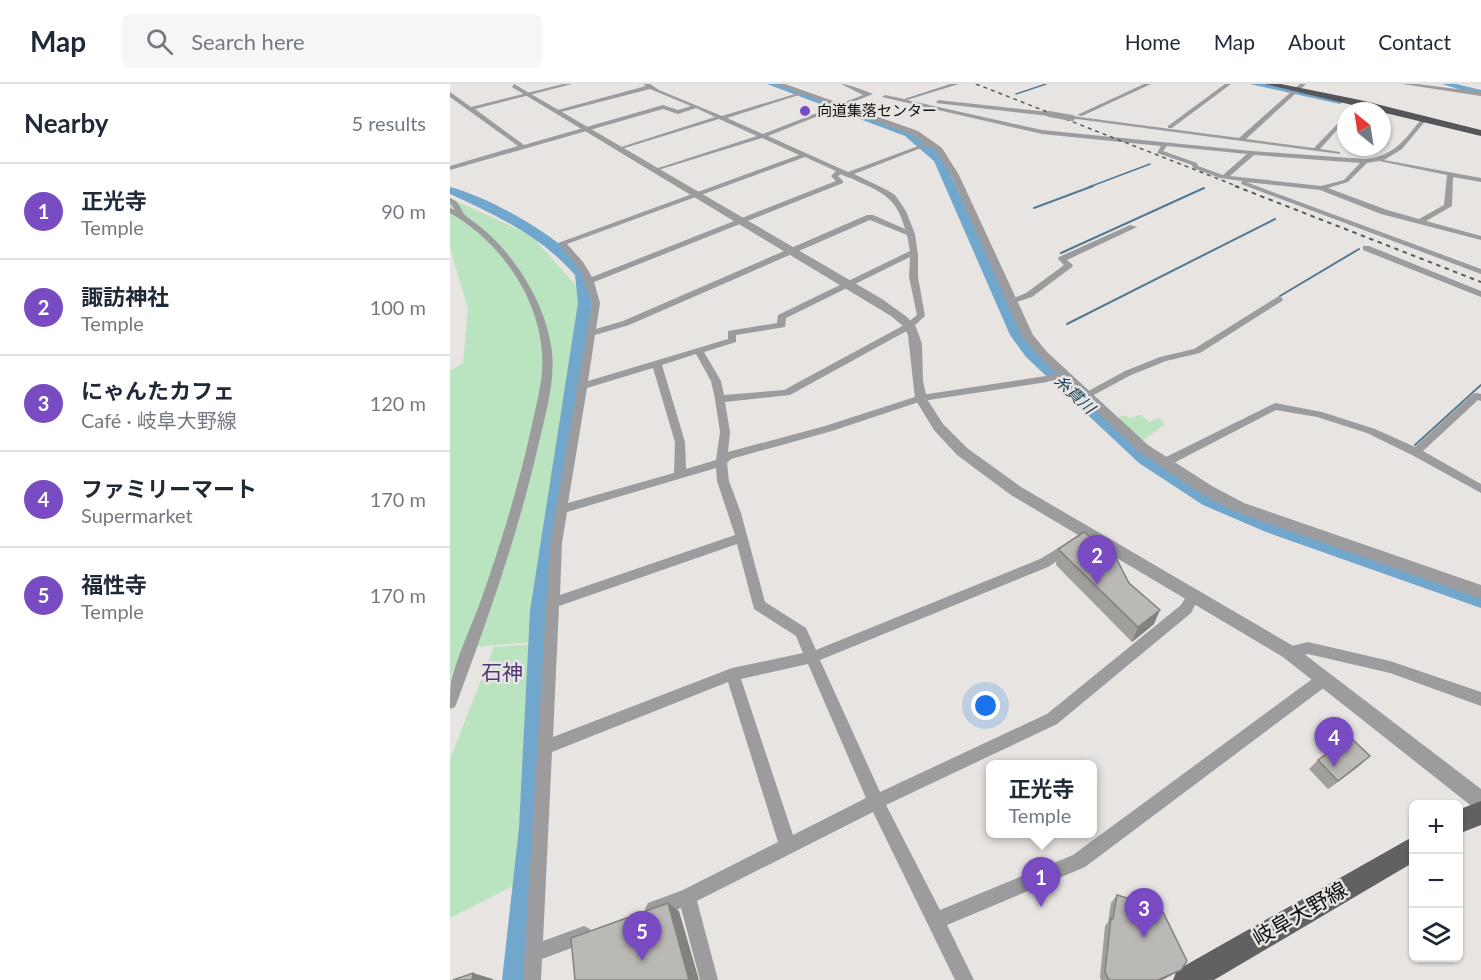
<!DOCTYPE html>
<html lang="en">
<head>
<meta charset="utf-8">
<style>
	:root { --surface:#fff; --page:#f6f6f7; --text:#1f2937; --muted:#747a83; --line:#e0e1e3; --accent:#784bc3 }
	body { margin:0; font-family:Lato,"Noto Sans JP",sans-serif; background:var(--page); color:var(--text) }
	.controls { position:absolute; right:18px; bottom:18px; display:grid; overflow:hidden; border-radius:9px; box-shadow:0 2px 4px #0004 }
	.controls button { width:54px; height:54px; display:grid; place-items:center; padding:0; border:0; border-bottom:2px solid var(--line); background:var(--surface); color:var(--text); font:30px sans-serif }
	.compass { position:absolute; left:887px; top:18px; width:54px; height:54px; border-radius:50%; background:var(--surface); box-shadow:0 2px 4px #0004; rotate:330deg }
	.you { position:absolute; left:536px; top:622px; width:21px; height:21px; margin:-15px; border:4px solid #fff; border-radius:50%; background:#1a73e8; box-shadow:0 0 0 9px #1a73e833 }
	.badge { display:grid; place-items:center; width:39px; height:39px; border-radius:50%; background:var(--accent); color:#fff; font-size:20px; font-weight:700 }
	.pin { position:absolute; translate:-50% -50px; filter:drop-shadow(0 2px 3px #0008) }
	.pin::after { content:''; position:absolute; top:32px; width:21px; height:18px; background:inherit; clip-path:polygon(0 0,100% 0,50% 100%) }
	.popup { position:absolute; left:536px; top:676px; width:111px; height:78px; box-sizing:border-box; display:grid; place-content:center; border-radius:9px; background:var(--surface); filter:drop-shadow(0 2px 4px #0005); font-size:20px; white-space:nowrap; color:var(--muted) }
	.popup b { font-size:22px; color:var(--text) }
	.popup::after { content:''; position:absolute; left:50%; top:100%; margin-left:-12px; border:12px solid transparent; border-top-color:var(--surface) }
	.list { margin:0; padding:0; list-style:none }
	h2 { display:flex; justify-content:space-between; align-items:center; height:78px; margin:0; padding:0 24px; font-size:26px }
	h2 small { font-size:20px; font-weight:400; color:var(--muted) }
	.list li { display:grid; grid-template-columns:39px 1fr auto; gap:18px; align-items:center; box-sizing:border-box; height:96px; padding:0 24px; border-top:2px solid var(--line) }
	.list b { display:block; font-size:22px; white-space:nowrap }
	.list p { margin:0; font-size:20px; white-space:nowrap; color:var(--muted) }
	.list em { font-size:20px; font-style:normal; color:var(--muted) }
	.icon { flex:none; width:33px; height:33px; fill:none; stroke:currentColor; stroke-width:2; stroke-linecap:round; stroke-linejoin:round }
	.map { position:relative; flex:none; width:1031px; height:896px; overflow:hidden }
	header { display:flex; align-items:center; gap:36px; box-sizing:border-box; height:84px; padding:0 30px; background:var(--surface); border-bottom:2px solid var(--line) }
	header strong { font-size:28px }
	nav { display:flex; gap:33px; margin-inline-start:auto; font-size:21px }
	.search { width:420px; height:54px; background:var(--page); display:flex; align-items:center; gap:15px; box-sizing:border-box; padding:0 21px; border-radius:9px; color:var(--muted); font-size:22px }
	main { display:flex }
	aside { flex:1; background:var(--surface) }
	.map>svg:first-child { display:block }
	.green { fill:#bae3bf }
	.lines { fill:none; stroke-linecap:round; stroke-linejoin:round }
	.stream-far1 { stroke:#547994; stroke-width:1.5 }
	.stream { stroke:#547994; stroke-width:2 }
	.river { fill:#71a7cd; fill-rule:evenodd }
	.minor { fill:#9c9c9e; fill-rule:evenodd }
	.tertiary { fill:#9c9c9e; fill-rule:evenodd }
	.primary { fill:#616164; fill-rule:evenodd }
	.trunk { fill:#56565a; fill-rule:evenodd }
	.rail-far1 { stroke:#5b5957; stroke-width:1.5; stroke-dasharray:4 4; stroke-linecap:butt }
	.rail { stroke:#5b5957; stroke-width:2; stroke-dasharray:4.5 4.5; stroke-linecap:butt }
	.minor-bridge { stroke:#9c9c9e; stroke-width:6 }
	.wall { fill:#a19f9c }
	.shaded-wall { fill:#83827f }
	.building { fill:#bbb9b5; stroke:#83827f; stroke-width:1.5 }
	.poi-dot { fill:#784bc3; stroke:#e7e4e1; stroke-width:2 }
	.labels { text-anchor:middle; stroke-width:5; stroke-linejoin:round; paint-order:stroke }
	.far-poi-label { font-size:15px; fill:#100f0e; stroke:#e7e4e1; text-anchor:start }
	.far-water-label { font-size:16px; font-style:italic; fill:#133f59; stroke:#e7e4e1 }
	.quarter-label { font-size:21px; fill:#4d3874; stroke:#e7e4e1 }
	.near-street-label { font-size:21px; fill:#100f0e; stroke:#e7e4e1 }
</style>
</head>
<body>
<header>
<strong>Map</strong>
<div class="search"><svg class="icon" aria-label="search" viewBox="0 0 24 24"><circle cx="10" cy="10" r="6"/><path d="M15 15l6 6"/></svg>Search here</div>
<nav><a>Home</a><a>Map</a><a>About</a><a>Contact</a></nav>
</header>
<main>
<aside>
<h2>Nearby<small>5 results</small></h2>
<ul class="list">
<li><span class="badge">1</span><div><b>正光寺</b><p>Temple</p></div><em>90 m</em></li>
<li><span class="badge">2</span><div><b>諏訪神社</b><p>Temple</p></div><em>100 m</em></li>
<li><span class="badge">3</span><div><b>にゃんたカフェ</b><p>Café · 岐阜大野線</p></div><em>120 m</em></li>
<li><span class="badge">4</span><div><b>ファミリーマート</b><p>Supermarket</p></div><em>170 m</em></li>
<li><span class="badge">5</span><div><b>福性寺</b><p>Temple</p></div><em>170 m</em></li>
</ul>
</aside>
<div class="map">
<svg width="1031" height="896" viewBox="0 0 1031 896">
	<rect width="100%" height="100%" fill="#e7e4e1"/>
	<g class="green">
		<polygon points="0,114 82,152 134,211 124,304 102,412 81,558 12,564 0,596 0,287 13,279 18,225 0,164"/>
		<polygon points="675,331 680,334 691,331 699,338 709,334 715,340 692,357 667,334"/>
		<polygon points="88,560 73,797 0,834 0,675 44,563"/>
	</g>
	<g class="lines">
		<g class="stream-far1">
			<polyline points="566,10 596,0"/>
			<polyline points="639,103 700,80"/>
		</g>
		<g class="stream">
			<polyline points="584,124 643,102"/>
			<polyline points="611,169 754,104"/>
			<polyline points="830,212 909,165"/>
			<polyline points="617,240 825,135"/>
			<polyline points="965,361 1031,301"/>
		</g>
		<g class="river">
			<polygon points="317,0 329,0 463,48 484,64 494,76 574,250 586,267 701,371 767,411 830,438 1031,506 1031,524 816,448 753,421 689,379 576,273 560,251 484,77 455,52"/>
			<polygon points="800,0 817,0 895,17 890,20"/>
			<polygon points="992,0 1006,0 1031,6 1031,12"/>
			<path d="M0 103C39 113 114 154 137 187 142 195 141 210 142 219L102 527 95 744 82 896H52L69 744 80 527 128 219 125 191C91 152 46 131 0 110Z"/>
		</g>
		<g class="minor">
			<path d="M113 0H122L25 25 74 61 213 21 228 26 241 22 200 5 107 29 104 27 196 2 193 0H200L209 6 272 32 355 7V9L277 34 313 50 413 11 391 0C398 0 416 7 423 10L318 52 398 88 479 58 484 59 404 90 437 106 445 111 456 127 465 150 468 171V193L475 232 462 244 340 311 275 318 280 348 278 368 375 342 471 311 596 292 613 287 618 290 597 298 472 317 382 347 281 375 277 379 279 397 291 429 315 518 356 544 366 566 590 475 615 460H623L625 463 623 466 598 483 370 576 430 708 597 630 731 521 738 509 743 508 748 509 749 513 741 529 607 640 436 721 490 826 623 771 869 590 874 589 879 590 881 595 879 600 635 783 497 841 524 896H505L423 728 247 817 268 896H250L231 824 204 834 198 831 195 825 198 819 233 806 328 758 278 598 102 668 93 857 134 842 140 845 143 851 140 857 92 875 91 896H73L100 459 142 219 130 186 108 159 349 71 312 54 205 87V85L307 52 269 35 168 66V64L265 33 246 24 228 30 213 25 0 86V82L68 62 0 13V8L21 23ZM355 73 386 87 381 92 386 97 142 193 133 178 117 160ZM391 90C395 93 402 94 407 97 434 109 447 115 455 145L423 131H417L173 237 146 245 150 219 144 198 393 99V97L388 92ZM420 136 457 151 460 167 328 231 327 239 278 247V255L138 297 145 251 179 241ZM460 173 459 193 467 231 456 240 334 306 274 311 271 297 254 268 286 258V251L335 243 336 234ZM246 270 261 297 265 315 270 348 266 376 236 385 235 358 212 281ZM203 284 225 358 224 389 118 419 137 304ZM266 384 267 397 285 451 110 511 112 459 117 428ZM287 460 304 525 346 552 353 569 282 584 103 653 109 522ZM358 580 416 714 343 751 291 595Z"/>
			<path d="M500 0H509L457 16 592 46 802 67 915 75C945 72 955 55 973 33H977V35L952 65 934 76 1031 94V98L1003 93 1002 122 976 137 1031 152V156L931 130 870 106 796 98 1031 185V190L791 100 792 97 770 94 743 84 742 81 707 69 711 62 592 50 432 13 435 11 454 15ZM717 62 797 70 773 91 748 82 747 79 713 67ZM804 71 910 79 894 96 871 102 780 92ZM929 77 997 91 994 121 969 135 937 126 878 104 898 98 917 79Z"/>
			<polygon points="694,0 701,0 632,32 627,31"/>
			<polygon points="775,0 781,0 722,44 718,44 718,42"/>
			<polygon points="850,0 856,0 796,55 864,64 896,31 896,36 870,65 890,68 890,70 619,34 622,32 789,54"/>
			<polygon points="952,0 967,0 1031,8 1031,12"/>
			<polygon points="488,16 599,28 602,30 599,32 486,19"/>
			<path d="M0 114C12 119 10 127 17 133 27 140 36 147 45 156 74 186 97 226 102 268 105 297 96 329 89 358 69 447 39 532 7 618L5 623 0 625C0 616 0 606 1 597 8 570 21 543 31 516 52 457 70 397 83 336 88 314 94 291 92 269 88 211 49 157 0 129V124L5 126 0 119Z"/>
			<polygon points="680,141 687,143 617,176 623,181 622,183 582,213 561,220 557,217 576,209 614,181 608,175 609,173"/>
			<polygon points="913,162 919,162 1031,207 1031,213 913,166"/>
			<polygon points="829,212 833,215 832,217 750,269 716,277 681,291 640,313 632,313 631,311 675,287 710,273 744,265"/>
			<polygon points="1027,309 1031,310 1031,317 1028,316 973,367 1031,400 1031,409 962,371 917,349 867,333 826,326 718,382 714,383 709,379 710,376 825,319 872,328 925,345 965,363 1023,310"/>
			<polygon points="858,558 940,577 1031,608 1031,622 940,589 858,570 839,574 834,572 832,568 834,564"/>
		</g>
		<g class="tertiary">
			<polygon points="64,0 432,215 457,233 466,243 472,260 473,297 477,315 493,340 517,364 571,403 845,563 1031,705 1031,727 1024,724 833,573 561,411 507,371 484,346 465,315 458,251 453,242 441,232 62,3"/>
			<polygon points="326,0 335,0 468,47 492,64 509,91 583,251 597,268 698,361 762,402 794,419 1031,501 1031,515 784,427 752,410 688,367 589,272 572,252 501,91 486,68 462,51"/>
		</g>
		<g class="primary">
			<polygon points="1031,717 1031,741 1008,750 1008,726"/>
			<polygon points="964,752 964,778 764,896 723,896 727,886"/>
		</g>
		<polygon class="trunk" points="815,0 831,0 910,16 1031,46 1031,52"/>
		<polyline class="rail-far1" points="526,0 789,103"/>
		<polyline class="rail" points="785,102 1031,198"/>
		<polyline class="minor-bridge" points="599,30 622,34"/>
	</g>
	<g class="wall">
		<polygon points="608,465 679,499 704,540 682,558 606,481"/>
		<polygon points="868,676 909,682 878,705 859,685"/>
		<polygon points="667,811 722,891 712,896 651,896 650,893 655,842 658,838 661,819"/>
	</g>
	<g class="shaded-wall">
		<polygon points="710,526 704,540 682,558 688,543"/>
		<polygon points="920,672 909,682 878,705 888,697"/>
		<polygon points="218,819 229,827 249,896 239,896"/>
		<polygon points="731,886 712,896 708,896"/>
		<polygon points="23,889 43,895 43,896 22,896"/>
	</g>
	<g class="building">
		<polygon points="634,448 665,472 679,499 710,526 688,543 608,465"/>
		<polygon points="900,653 920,672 888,697 868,676"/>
		<polygon points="667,811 703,822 709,820 737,877 731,886 708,896 659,896 655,888 661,834 663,835"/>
		<polygon points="218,819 239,896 125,896 121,854"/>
		<polygon points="23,889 22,896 3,896"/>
	</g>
	<circle class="poi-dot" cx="355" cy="27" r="6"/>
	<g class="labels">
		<g class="far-poi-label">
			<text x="367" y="32">向道集落センター</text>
		</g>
		<g class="far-water-label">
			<text transform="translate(625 310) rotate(43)" y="6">糸貫川</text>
		</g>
		<g class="quarter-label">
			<text x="52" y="596">石神</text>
		</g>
		<g class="near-street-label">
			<text transform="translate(850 830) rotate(-30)" y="7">岐阜大野線</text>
		</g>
	</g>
</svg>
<div class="controls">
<button>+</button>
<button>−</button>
<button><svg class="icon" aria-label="layers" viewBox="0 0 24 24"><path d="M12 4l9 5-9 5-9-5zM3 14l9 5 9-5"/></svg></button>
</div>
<svg class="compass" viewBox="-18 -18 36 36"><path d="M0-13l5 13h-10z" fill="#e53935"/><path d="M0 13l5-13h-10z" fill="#747a83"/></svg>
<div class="you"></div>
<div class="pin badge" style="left:591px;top:823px">1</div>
<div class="popup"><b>正光寺</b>Temple</div>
<div class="pin badge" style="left:647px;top:501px">2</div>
<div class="pin badge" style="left:694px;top:854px">3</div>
<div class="pin badge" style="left:884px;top:683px">4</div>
<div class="pin badge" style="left:192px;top:877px">5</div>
</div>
</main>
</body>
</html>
